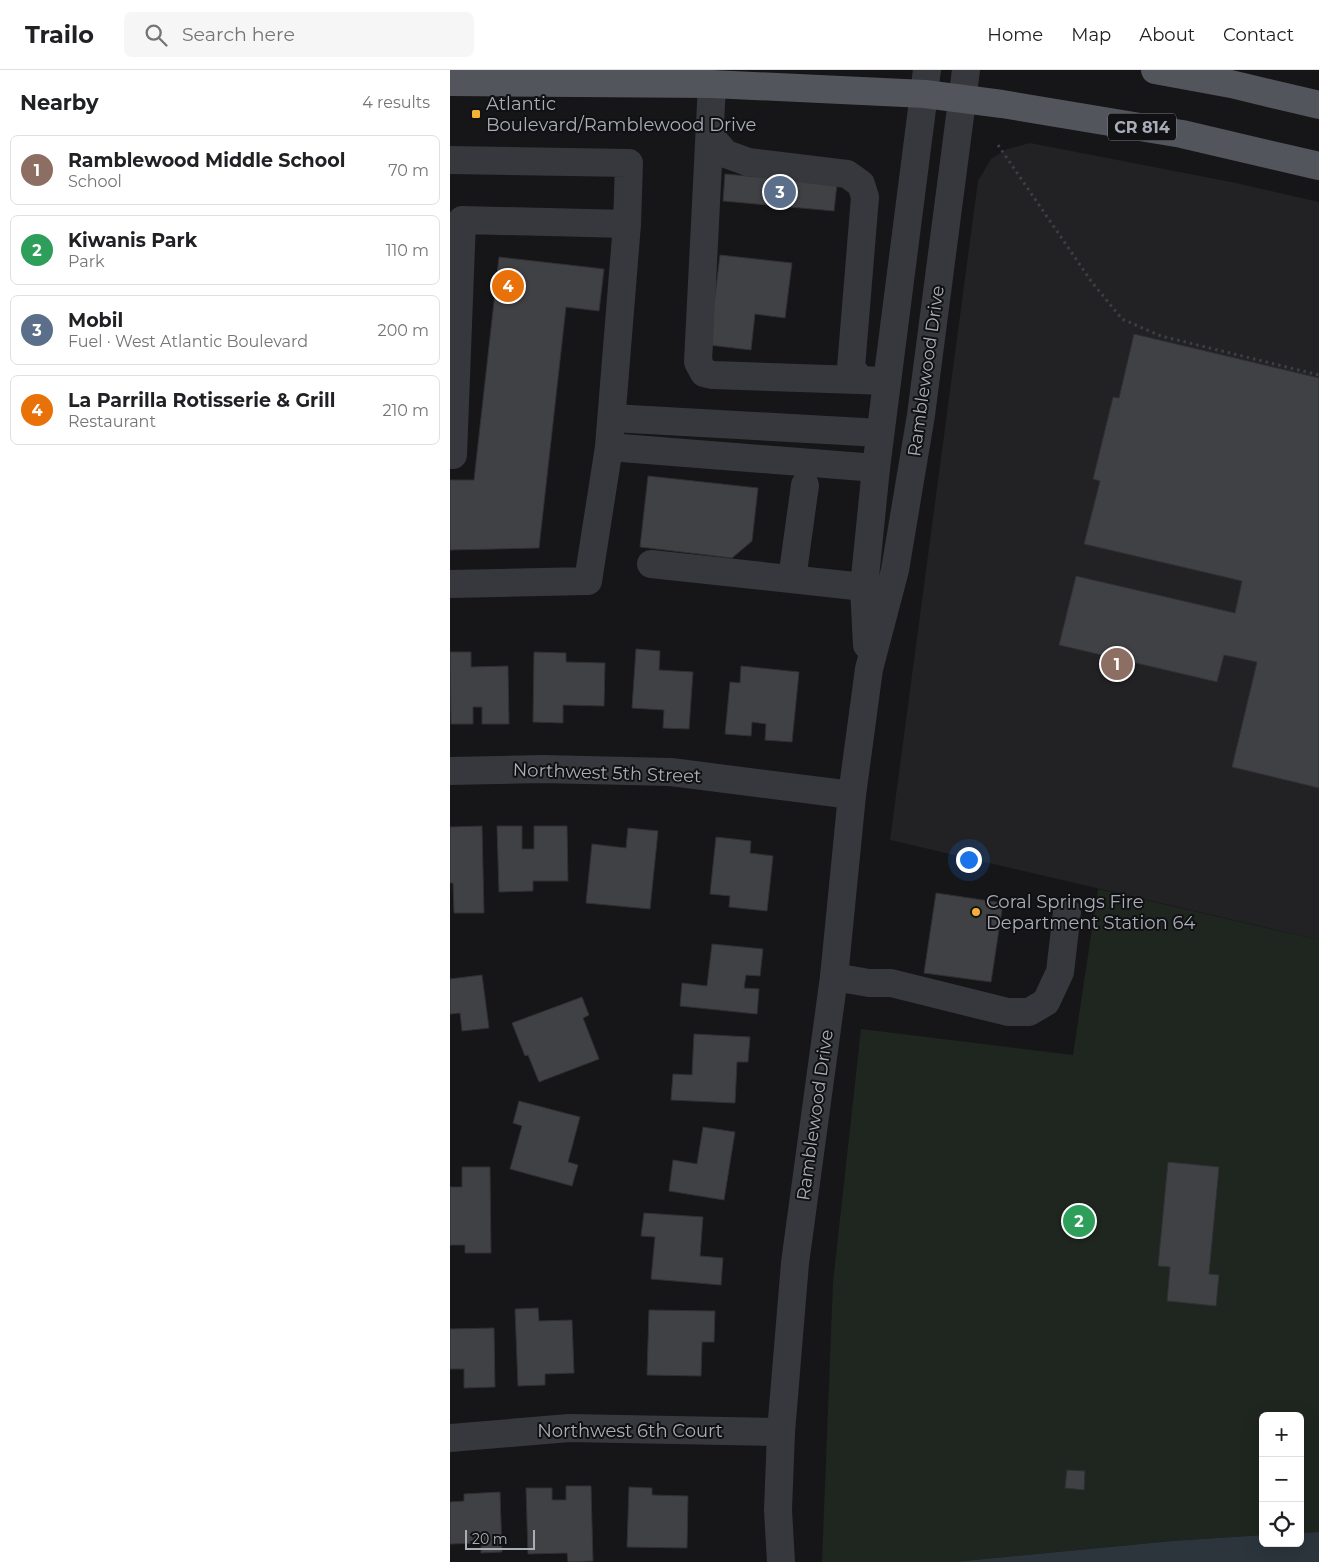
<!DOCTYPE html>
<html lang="en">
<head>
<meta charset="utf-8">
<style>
	:root { --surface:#fff; --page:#f6f6f6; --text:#202124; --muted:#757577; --line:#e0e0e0; --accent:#111827 }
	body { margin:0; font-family:Montserrat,sans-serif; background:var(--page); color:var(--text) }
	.controls { position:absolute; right:15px; bottom:15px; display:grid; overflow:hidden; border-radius:8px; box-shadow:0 5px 20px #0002 }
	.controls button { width:45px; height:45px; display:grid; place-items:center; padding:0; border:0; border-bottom:1px solid var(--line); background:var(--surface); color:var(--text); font:25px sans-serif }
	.scale { position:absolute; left:15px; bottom:12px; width:70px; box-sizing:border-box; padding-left:5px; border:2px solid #a8adb8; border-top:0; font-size:14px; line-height:18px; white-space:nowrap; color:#a8adb8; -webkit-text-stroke:4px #111113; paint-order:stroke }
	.you { position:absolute; left:518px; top:789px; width:18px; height:18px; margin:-12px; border:4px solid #fff; border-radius:50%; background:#1a73e8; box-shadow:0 0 0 8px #1a73e833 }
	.badge { display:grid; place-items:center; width:32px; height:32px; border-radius:50%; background:var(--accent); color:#fff; font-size:16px; font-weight:700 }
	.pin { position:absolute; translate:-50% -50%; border:2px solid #fff; box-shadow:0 1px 5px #0006 }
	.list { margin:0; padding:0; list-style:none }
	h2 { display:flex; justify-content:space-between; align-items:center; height:65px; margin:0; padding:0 20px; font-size:21px }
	h2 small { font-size:16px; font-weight:400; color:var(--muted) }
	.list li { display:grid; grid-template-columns:32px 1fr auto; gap:15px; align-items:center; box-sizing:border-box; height:70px; margin:0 10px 10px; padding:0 10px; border:1px solid var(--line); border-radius:8px }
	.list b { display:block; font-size:19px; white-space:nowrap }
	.list p { margin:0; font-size:16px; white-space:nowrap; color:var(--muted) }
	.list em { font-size:16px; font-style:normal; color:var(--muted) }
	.icon { flex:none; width:28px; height:28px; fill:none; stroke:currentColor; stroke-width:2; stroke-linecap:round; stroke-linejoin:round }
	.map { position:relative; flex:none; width:869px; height:1492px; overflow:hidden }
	header { display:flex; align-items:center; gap:30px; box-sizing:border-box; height:70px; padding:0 25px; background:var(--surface); border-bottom:1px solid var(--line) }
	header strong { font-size:24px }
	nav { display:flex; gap:28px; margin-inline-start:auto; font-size:18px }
	.search { width:350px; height:45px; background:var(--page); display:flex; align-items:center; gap:12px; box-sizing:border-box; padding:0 18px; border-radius:8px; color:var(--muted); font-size:19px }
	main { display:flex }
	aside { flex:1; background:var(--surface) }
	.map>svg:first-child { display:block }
	.built { fill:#222225 }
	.green { fill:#1e261f }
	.water { fill:#2c353c }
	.building { fill:#404145; stroke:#303034 }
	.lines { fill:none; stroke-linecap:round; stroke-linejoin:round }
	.path { stroke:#3d3f44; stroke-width:3; stroke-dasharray:2.5 4; stroke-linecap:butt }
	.minor { stroke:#37383d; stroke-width:28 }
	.major { stroke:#53555c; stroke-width:28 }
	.poi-dot { fill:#f2b134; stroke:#111113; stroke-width:2 }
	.labels { text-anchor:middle; stroke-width:4; stroke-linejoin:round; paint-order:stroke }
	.shield { fill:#111113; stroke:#7b7e86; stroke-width:1 }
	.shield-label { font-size:16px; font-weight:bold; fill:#a8adb8 }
	.poi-label { font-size:18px; fill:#a8adb8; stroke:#111113; text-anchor:start }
	.street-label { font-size:18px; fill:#a8adb8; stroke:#111113 }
</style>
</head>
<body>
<header>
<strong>Trailo</strong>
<div class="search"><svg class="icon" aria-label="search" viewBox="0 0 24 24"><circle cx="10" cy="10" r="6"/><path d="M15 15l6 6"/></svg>Search here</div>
<nav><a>Home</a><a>Map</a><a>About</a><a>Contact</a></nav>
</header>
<main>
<aside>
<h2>Nearby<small>4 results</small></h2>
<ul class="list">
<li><span class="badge" style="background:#8d6e63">1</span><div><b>Ramblewood Middle School</b><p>School</p></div><em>70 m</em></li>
<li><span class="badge" style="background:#2e9e5b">2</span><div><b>Kiwanis Park</b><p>Park</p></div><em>110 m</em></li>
<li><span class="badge" style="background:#5c6f8a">3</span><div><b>Mobil</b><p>Fuel · West Atlantic Boulevard</p></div><em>200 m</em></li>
<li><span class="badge" style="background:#e8710a">4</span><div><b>La Parrilla Rotisserie &amp; Grill</b><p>Restaurant</p></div><em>210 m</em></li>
</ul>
</aside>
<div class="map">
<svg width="869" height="1492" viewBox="0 0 869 1492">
	<rect width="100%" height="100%" fill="#161618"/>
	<polygon class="built" points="580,73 786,113 869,132 869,870 440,770 528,111 541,89 557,79"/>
	<polygon class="green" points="648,819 869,870 869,1462 850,1463 850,1346 813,1346 813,1465 722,1471 504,1492 372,1492 383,1212 411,959 623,985"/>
	<polygon class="water" points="869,1462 869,1492 504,1492 722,1471 813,1465 813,1473 850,1473 850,1463"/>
	<g class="building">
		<polygon points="275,104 387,114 384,141 273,131"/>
		<polygon points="270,185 342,193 335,248 305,244 301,280 259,275"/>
		<polygon points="49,187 154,199 149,241 116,237 89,478 0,480 0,410 24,410"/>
		<polygon points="684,264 869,308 869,718 782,697 807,592 774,585 767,612 609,575 626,506 785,543 792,511 634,474 650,411 643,409 663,327 669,328"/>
		<polygon points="198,406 308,418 302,471 282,488 190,477"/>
		<polygon points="186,579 210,581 209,600 243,602 239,659 213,658 214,640 182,638"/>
		<polygon points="0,582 21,582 21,597 58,596 59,654 32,654 32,637 23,637 23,654 1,654"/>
		<polygon points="84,582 116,583 116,592 155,593 154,636 113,635 113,653 83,652"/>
		<polygon points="291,596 349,602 342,672 315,670 316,654 302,652 301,666 275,664 280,612 290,613"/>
		<polygon points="32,756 34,843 4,843 3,813 0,813 0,757"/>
		<polygon points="47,756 72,756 72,779 84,779 84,756 117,756 118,811 83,811 83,821 49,822"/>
		<polygon points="178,758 208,761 200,839 136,833 142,774 176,778"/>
		<polygon points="266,767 301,771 300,783 323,786 317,841 279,837 280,826 260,824"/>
		<polygon points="486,823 553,833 541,912 474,903"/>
		<polygon points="262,874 313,879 310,906 296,905 294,918 309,919 307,944 230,936 232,913 257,916"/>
		<polygon points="32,905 39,958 12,961 10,943 0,944 0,909"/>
		<polygon points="132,927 139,945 133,948 149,989 89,1012 78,985 75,986 62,953"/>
		<polygon points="244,964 300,967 298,992 287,992 285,1033 221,1030 223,1004 242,1005"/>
		<polygon points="69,1031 130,1047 118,1092 128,1095 122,1116 60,1099 72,1056 63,1053"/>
		<polygon points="253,1057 285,1062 274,1130 219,1121 223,1090 247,1094"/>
		<polygon points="718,1092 769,1097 759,1204 769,1205 766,1236 717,1231 720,1197 708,1196"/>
		<polygon points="12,1097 40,1097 41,1183 15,1183 15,1175 0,1175 0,1117 12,1117"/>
		<polygon points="194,1143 253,1147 250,1186 273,1188 271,1215 201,1209 205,1167 191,1166"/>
		<polygon points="88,1238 89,1251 122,1250 124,1303 95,1304 95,1315 68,1316 65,1239"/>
		<polygon points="199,1240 265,1241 264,1272 252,1272 251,1306 197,1305"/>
		<polygon points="44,1258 45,1317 14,1318 14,1299 0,1299 0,1259"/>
		<polygon points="617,1400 635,1401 634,1420 615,1418"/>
		<polygon points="116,1416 141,1416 143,1491 118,1492 117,1483 78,1484 76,1418 102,1418 102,1430 116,1430"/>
		<polygon points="179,1417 202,1418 202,1425 238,1426 237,1478 177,1477"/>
		<polygon points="50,1422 52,1482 31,1483 31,1473 0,1474 0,1432 14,1431 14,1424"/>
	</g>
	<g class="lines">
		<polyline class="path" points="548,75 641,211 672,249 711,266 869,305"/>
		<g class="minor">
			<polyline points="262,14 248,292 254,303 263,305 437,311"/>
			<polyline points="260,66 276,84 298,92 397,104 411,114 415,127 401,298 411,310"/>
			<polyline points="0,90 179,93 177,154 159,377 138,511 0,514"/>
			<polyline points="162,348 430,363"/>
			<polyline points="159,377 426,398"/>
			<polyline points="3,385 12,150 177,154"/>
			<polyline points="201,494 414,517"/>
			<polyline points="342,509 355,415"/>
			<polyline points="417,575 414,517 426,398 477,0"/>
			<polyline points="0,701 92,699 221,702 402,725"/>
			<polyline points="384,907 419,913 441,913 558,942 579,942 596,932 610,902 617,842"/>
			<polyline points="0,1368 119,1358 331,1362"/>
			<polyline points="331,1492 328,1440 331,1362 345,1193 384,907 402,725 419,599 445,500 471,345 516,0"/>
		</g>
		<g class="major">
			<polyline points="705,0 781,14 869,35"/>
			<polyline points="0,12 262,14 475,24 552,34 732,64 869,96"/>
		</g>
	</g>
	<g class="poi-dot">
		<rect x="21" y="39" width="10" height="10" rx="2.5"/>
		<circle cx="526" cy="842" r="5"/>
	</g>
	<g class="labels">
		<rect class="shield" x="658" y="43.5" width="68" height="27" rx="4"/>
		<g class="shield-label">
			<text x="692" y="63">CR 814</text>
		</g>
		<g class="poi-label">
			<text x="36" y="40">Atlantic<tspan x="36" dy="21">Boulevard/Ramblewood Drive</tspan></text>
			<text x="536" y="838">Coral Springs Fire<tspan x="536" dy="21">Department Station 64</tspan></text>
		</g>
		<g class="street-label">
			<text transform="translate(476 301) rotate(-82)" y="6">Ramblewood Drive</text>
			<text transform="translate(157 703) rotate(2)" y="6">Northwest 5th Street</text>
			<text transform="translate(365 1045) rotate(-82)" y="6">Ramblewood Drive</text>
			<text x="180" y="1367">Northwest 6th Court</text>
		</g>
	</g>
</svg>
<div class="controls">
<button>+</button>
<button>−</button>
<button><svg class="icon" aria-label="locate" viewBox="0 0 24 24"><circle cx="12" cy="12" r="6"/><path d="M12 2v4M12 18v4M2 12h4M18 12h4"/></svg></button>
</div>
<div class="scale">20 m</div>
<div class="you"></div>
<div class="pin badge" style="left:667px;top:594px;background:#8d6e63">1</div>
<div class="pin badge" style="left:629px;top:1151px;background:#2e9e5b">2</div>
<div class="pin badge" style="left:330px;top:122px;background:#5c6f8a">3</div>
<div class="pin badge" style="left:58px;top:216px;background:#e8710a">4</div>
</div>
</main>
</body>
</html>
